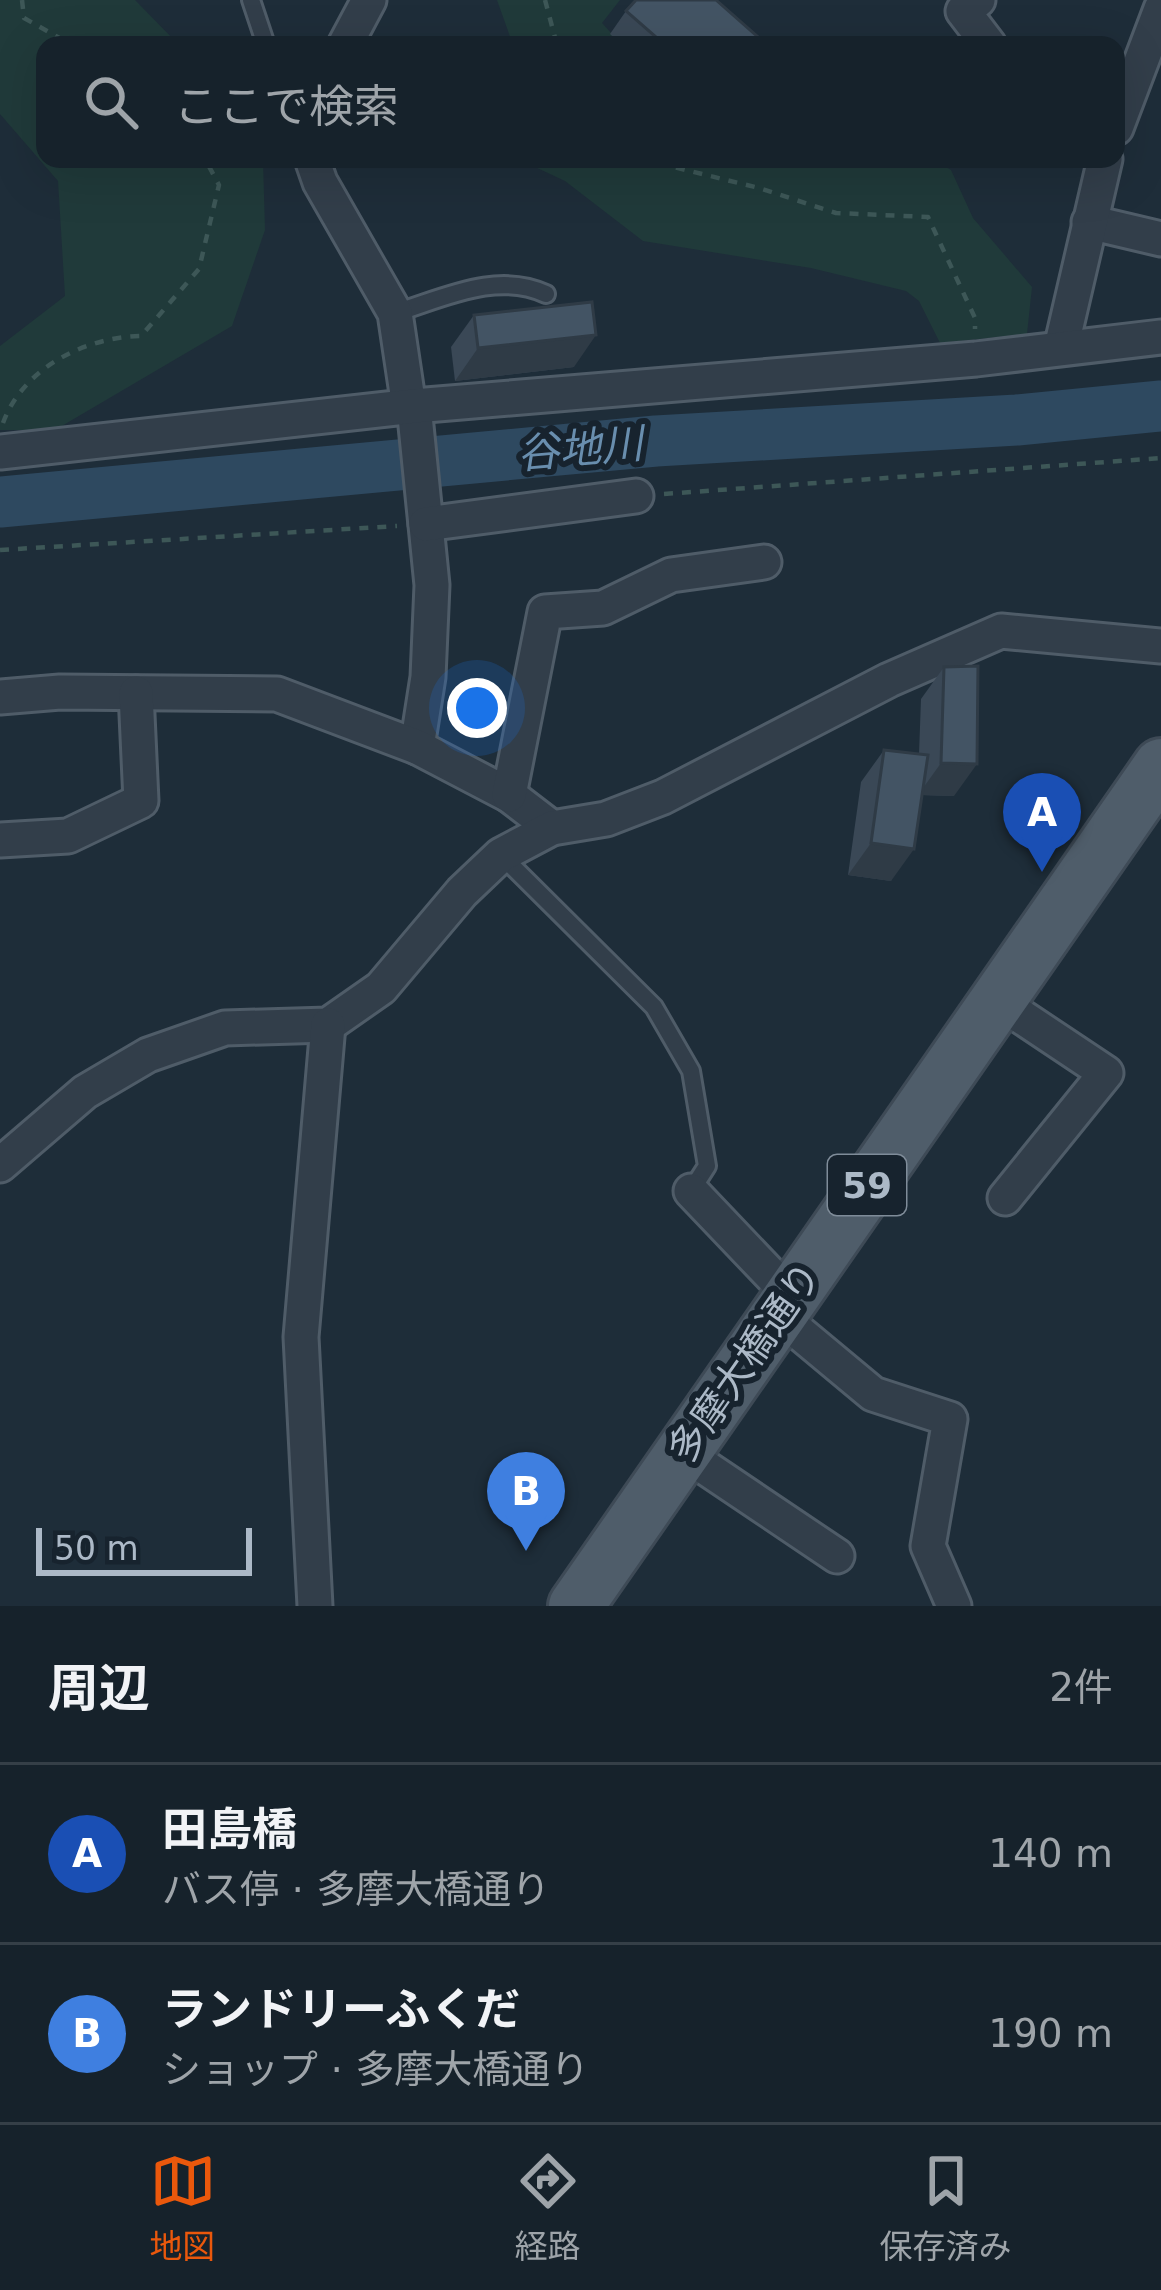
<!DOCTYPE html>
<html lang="ja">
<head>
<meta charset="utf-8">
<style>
	:root { --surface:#16222b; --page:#1f2a33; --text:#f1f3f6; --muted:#9ea4a9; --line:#353f47; --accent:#ea580c }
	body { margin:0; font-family:"DejaVu Sans","Noto Sans JP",sans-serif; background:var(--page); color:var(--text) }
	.scale { position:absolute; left:36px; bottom:30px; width:216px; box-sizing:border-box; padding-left:12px; border:6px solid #acb9c7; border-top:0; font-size:33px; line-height:42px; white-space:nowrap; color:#acb9c7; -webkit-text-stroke:9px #17232e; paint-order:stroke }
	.you { position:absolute; left:477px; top:708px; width:42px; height:42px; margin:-30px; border:9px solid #fff; border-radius:50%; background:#1a73e8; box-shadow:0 0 0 18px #1a73e833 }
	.badge { display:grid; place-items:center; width:78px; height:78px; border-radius:50%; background:var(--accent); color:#fff; font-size:39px; font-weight:700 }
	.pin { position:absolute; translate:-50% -99px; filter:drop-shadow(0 3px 6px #0008) }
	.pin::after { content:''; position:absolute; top:63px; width:42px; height:36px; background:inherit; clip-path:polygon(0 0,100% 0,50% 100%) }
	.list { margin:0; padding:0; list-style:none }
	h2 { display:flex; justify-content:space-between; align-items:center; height:156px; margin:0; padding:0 48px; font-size:51px }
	h2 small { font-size:39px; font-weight:400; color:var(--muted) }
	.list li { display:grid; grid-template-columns:78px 1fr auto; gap:36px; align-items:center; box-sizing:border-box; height:180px; padding:0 48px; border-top:3px solid var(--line) }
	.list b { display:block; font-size:45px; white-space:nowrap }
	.list p { margin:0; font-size:39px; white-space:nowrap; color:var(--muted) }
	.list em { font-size:39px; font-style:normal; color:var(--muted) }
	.icon { flex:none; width:66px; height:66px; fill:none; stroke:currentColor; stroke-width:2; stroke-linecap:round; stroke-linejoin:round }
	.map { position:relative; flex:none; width:1161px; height:1606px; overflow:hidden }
	.search { position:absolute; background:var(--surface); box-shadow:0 12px 48px #0002; left:36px; right:36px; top:36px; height:132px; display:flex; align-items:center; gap:30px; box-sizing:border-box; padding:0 42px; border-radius:24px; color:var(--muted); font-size:45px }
	.sheet { height:516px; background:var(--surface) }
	nav { display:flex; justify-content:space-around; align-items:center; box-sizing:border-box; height:168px; border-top:3px solid var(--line); background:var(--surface); font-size:33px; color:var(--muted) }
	nav a { display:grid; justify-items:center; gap:6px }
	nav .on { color:var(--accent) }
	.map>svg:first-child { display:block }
	.green { fill:#203a3a }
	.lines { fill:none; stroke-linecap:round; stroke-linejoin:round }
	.river { stroke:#2e4960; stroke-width:51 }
	.service-casing { stroke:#4f5c68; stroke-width:22 }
	.minor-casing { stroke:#4f5c68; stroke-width:39 }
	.primary-casing { stroke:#3e4a56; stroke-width:60 }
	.path { stroke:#3d5757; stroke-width:4.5; stroke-dasharray:9 9; stroke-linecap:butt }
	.service { stroke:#323e4a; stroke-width:16 }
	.minor { stroke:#323e4a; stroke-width:33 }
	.primary { stroke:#4f5d6a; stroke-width:54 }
	.wall { fill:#3a4856 }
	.shaded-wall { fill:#2f3b46 }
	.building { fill:#435464; stroke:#2f3b46; stroke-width:3 }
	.labels { text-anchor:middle; stroke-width:12; stroke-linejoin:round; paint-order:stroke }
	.shield { fill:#17232e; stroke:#7f8c99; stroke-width:3 }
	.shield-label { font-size:36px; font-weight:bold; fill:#acb9c7 }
	.street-label { font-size:39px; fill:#acb9c7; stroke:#17232e }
	.water-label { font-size:42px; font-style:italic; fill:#698eae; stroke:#17232e }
</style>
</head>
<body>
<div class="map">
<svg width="1161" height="1606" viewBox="0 0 1161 1606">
	<rect width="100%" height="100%" fill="#1e2d39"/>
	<g class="green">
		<polygon points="0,0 135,0 179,45 45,45 45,159 263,159 265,230 232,326 55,430 0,430 0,346 65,296 58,181 0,114"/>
		<polygon points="497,0 620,0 602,23 622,45 513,45"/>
		<polygon points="518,159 753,159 775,164 786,159 933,159 951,170 973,218 1032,287 1027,334 940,343 919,301 906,291 811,268 643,241 565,181"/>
	</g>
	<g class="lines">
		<polyline class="river" points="0,502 656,441 1017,420 1161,406"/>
		<defs>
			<g id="service">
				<polyline points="251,0 266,45"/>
				<path d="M395 313C444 298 497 271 546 294"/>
				<polyline points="501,855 654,1007 691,1071 707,1166 691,1191"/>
			</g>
			<g id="minor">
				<polyline points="978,0 963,11 989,45"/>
				<polyline points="345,45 369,0"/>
				<polyline points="1116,128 1161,9"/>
				<polyline points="312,159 320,182 395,313 409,407"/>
				<polyline points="1089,222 1161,239"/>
				<polyline points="1061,348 1105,159"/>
				<polyline points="414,406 432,585 428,677 417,747"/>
				<polyline points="0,452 414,406 976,359 1161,337"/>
				<polyline points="426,524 636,496"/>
				<polyline points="0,697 60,692 277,694 417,747 509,795 552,828"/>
				<polyline points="509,795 545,612 603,608 671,575 764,562"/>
				<polyline points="0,840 68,836 141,801 136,693"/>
				<polyline points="995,999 1106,1073 1005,1198"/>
				<polyline points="0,1165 85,1092 148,1055 225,1028 328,1025 381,988 462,892 501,855 552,828 606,819 663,797 889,680 1001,631 1161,646"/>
				<polyline points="691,1191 790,1295"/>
				<polyline points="777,1314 873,1394 950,1419 928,1546 954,1606"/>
				<polyline points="681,1451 837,1556"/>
				<polyline points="315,1606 301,1337 328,1025"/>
			</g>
			<polyline id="primary" points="576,1606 1161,766"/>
		</defs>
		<use href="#service" class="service-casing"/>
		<use href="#minor" class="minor-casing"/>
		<use href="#primary" class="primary-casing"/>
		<g class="path">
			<polyline points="22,0 24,18 72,45"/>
			<polyline points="545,0 557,45"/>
			<polyline points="641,159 759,188 836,213 928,217 975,318 975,329"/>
			<path d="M3 423C23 368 85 337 141 336L199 269 219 185 205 159"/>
			<polyline points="664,494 1161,458"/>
			<polyline points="0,550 397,526"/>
		</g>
		<use href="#service" class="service"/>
		<use href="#minor" class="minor"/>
		<use href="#primary" class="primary"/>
	</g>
	<g class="wall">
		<polygon points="626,11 767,45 622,45 610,34"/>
		<polygon points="474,315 574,367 455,381 451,347"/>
		<polygon points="944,667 954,796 922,795 891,881 848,875 861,782 884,750 919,754 921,699"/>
	</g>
	<g class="shaded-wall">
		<polygon points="596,335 574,367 455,381 478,348"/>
		<polygon points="941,763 977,764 954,796 918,795"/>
		<polygon points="871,843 914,849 891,881 848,875"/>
	</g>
	<g class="building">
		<polygon points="636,0 716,0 767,45 665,45 626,11"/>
		<polygon points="592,302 596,335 478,348 474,315"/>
		<polygon points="978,666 977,764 941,763 944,667"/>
		<polygon points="884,750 928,755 914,849 871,843"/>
	</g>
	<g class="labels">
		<rect class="shield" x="828" y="1155" width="78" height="60" rx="9"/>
		<g class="shield-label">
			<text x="867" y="1198">59</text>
		</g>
		<g class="street-label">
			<text transform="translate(744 1362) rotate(-55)" y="14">多摩大橋通り</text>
		</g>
		<g class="water-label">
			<text transform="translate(580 448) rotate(-5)" y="15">谷地川</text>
		</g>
	</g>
</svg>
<div class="scale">50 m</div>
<div class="you"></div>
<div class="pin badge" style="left:1042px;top:872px;background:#1a4fb4">A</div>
<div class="pin badge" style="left:526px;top:1551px;background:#3f7fe0">B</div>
<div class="search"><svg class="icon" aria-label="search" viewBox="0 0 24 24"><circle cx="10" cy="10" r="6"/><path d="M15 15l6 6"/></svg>ここで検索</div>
</div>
<section class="sheet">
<h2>周辺<small>2件</small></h2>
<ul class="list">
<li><span class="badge" style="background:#1a4fb4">A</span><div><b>田島橋</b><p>バス停 · 多摩大橋通り</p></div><em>140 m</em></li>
<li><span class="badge" style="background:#3f7fe0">B</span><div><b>ランドリーふくだ</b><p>ショップ · 多摩大橋通り</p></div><em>190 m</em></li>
</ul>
</section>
<nav>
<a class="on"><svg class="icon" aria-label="map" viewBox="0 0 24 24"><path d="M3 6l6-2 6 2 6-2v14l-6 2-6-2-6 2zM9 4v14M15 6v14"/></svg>地図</a>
<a><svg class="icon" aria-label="directions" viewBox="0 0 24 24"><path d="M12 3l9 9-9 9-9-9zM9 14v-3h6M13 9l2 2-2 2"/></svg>経路</a>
<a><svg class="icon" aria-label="saved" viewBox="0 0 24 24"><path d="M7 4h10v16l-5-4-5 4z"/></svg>保存済み</a>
</nav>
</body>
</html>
